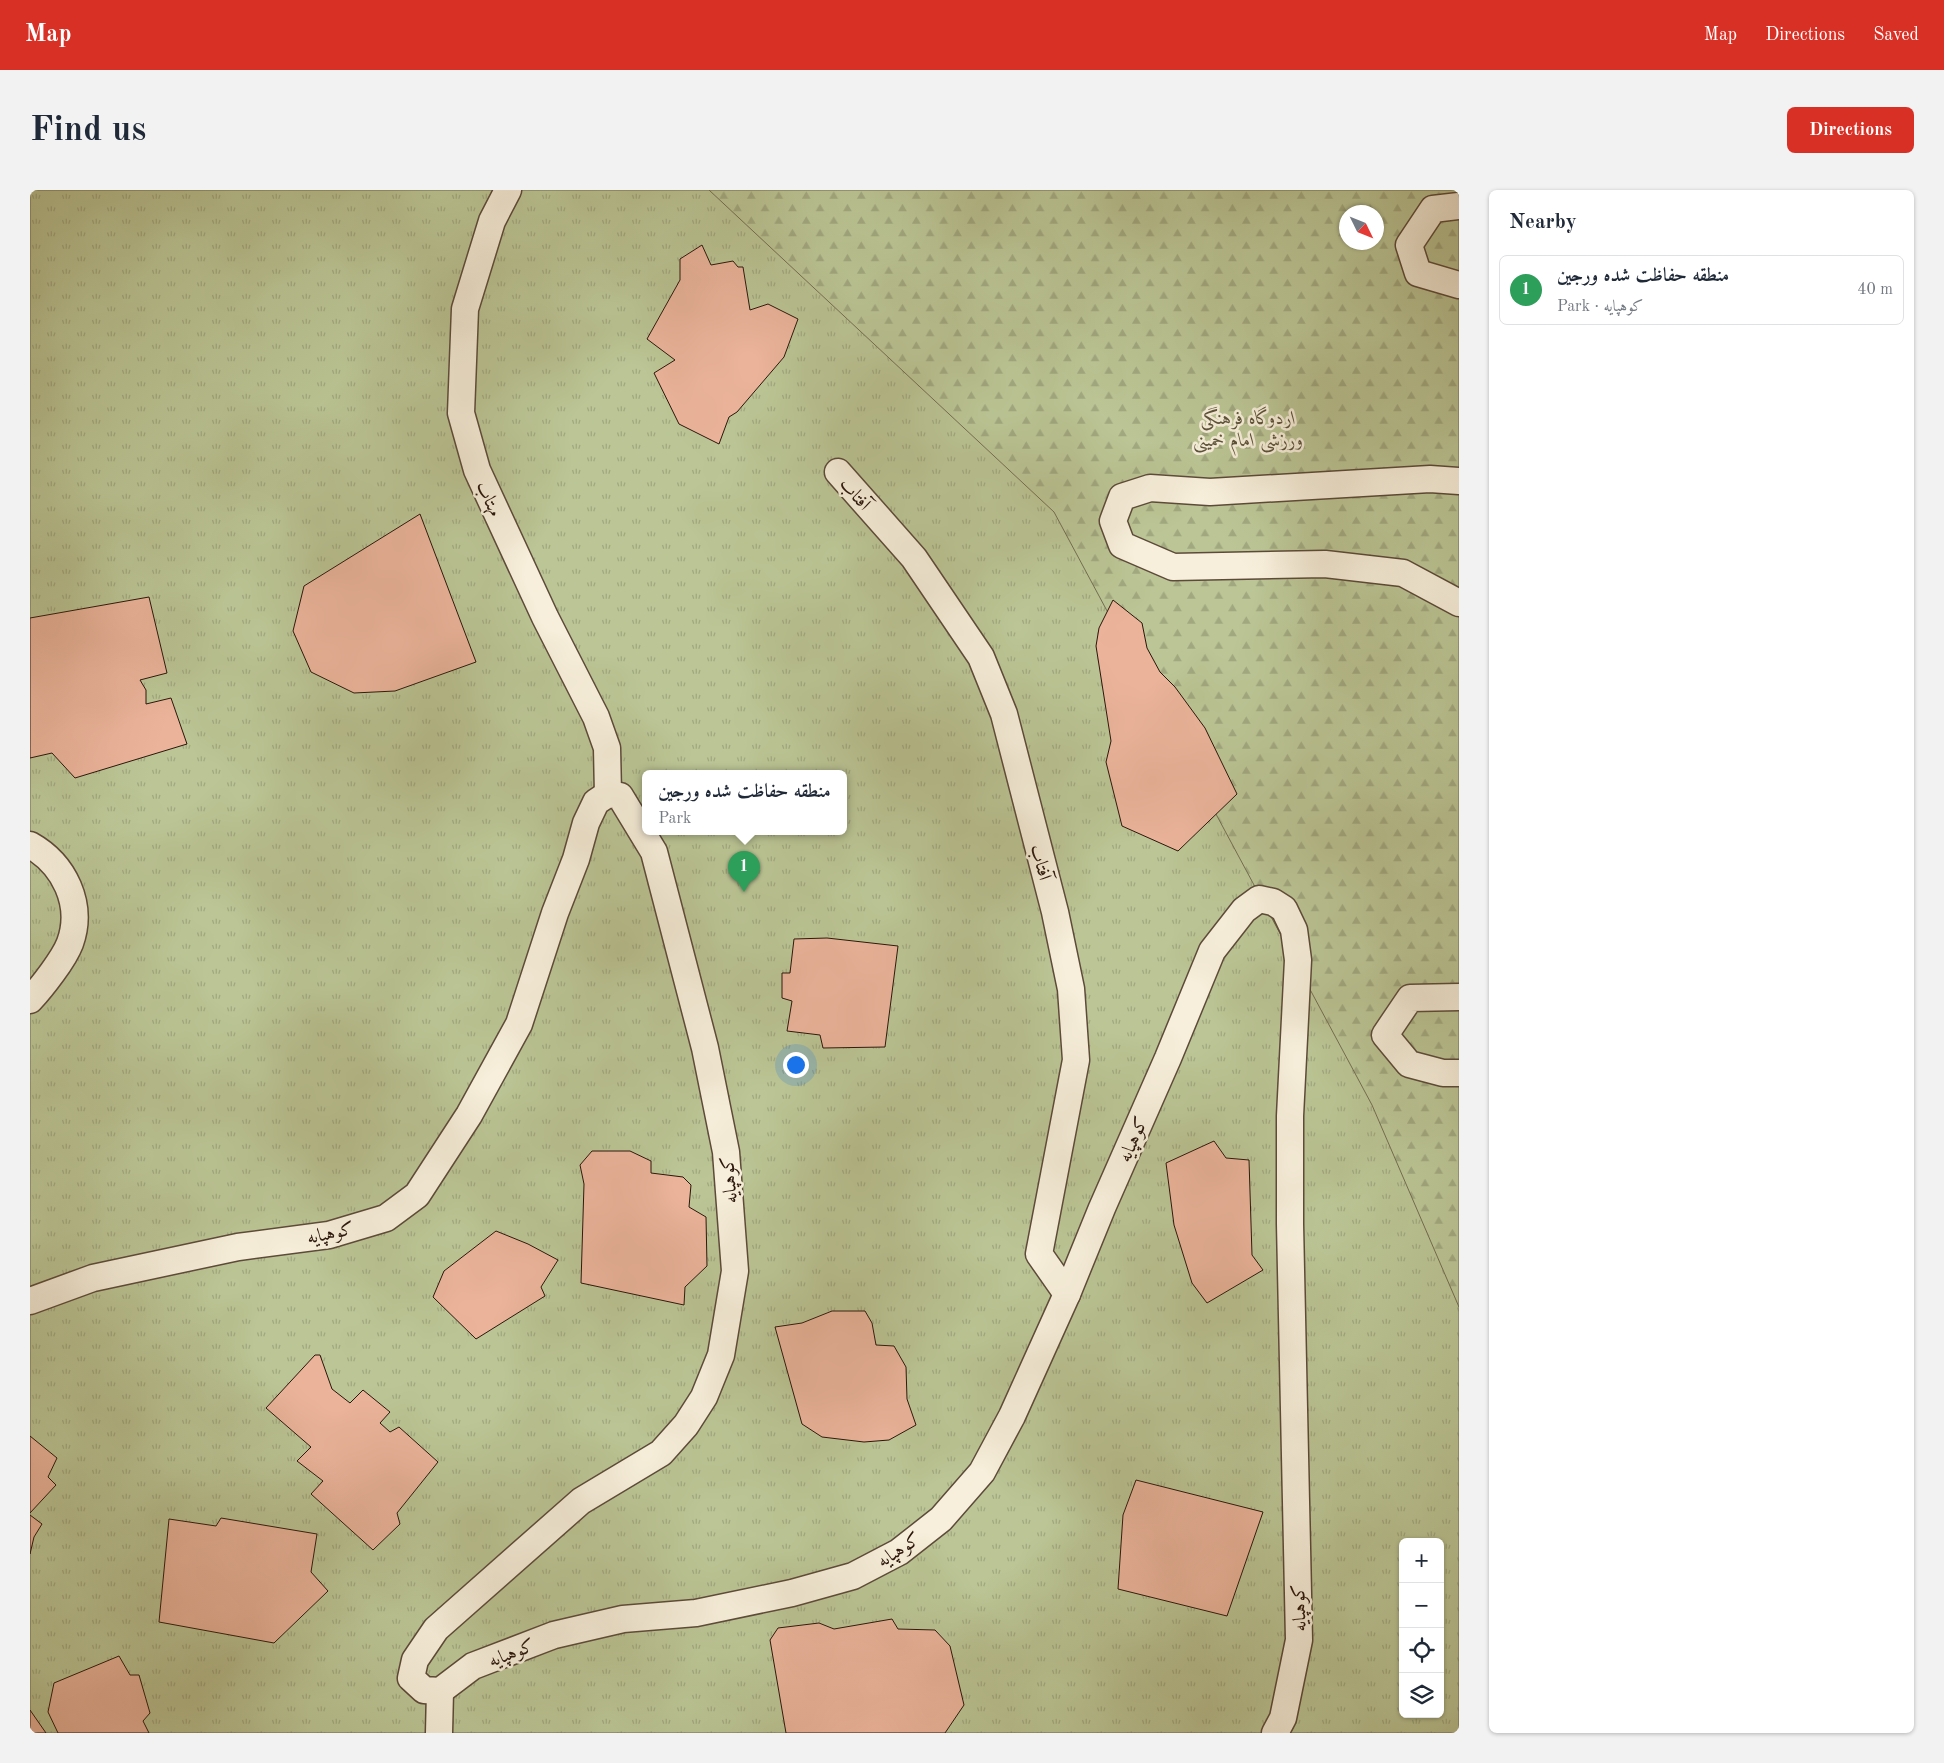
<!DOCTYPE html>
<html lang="en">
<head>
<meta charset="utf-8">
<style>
	:root { --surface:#fff; --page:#f2f2f3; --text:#1f2937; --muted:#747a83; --line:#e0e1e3; --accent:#d93025 }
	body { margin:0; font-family:"Old Standard TT",Amiri,serif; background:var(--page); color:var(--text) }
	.controls { position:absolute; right:15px; bottom:15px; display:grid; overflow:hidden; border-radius:8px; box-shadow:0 1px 4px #0004 }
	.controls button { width:45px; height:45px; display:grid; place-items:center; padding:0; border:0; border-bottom:1px solid var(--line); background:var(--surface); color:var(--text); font:25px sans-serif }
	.compass { position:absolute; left:1309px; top:15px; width:45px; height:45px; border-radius:50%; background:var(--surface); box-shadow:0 1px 4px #0004; rotate:133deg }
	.you { position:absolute; left:765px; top:874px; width:18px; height:18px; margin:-12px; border:4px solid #fff; border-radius:50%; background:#1a73e8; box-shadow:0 0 0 8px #1a73e833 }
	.badge { display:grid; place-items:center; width:32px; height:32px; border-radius:50%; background:var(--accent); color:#fff; font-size:16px; font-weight:700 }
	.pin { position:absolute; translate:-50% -41px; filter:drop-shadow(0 1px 2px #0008) }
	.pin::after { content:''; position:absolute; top:26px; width:18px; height:15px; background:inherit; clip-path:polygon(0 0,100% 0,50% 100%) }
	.popup { position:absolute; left:612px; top:580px; width:205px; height:65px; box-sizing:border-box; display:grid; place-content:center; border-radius:8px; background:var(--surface); filter:drop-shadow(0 1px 4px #0005); font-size:16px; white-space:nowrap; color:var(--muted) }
	.popup b { font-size:19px; color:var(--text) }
	.popup::after { content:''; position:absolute; left:50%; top:100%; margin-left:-10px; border:10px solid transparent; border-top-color:var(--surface) }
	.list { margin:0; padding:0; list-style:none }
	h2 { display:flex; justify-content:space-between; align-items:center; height:65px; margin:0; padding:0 20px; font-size:21px }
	h2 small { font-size:16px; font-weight:400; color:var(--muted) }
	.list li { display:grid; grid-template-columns:32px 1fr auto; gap:15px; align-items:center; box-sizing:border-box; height:70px; margin:0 10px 10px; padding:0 10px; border:1px solid var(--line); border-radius:8px }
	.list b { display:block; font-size:19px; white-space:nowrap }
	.list p { margin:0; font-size:16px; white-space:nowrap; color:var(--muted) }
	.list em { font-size:16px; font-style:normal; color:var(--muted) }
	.icon { flex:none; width:28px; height:28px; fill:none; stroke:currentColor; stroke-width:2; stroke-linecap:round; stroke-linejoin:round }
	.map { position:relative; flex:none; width:1429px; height:1543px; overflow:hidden; border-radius:8px }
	header { display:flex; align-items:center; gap:30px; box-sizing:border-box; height:70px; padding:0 25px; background:var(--accent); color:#fff }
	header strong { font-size:24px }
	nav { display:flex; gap:28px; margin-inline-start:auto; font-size:18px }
	.intro { display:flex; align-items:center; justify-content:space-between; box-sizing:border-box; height:120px; padding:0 30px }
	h1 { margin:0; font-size:35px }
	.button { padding:12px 22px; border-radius:8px; background:var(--accent); color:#fff; font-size:18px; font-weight:700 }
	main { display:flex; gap:30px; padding:0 30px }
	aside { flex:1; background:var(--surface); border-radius:8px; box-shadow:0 1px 4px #0004 }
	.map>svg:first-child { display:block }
	.grass { fill:url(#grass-tufts); stroke:#736e50; fill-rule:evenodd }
	.forest { fill:url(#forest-firs); stroke:#736e50; fill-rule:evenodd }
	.building { fill:#eab39a; stroke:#2b160b }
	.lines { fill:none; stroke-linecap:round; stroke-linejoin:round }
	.minor-casing { stroke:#5d4a3a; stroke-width:29 }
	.minor { stroke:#f7efdb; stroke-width:26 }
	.labels { text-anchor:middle; stroke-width:5; stroke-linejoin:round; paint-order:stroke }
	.park-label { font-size:19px; font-style:italic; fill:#5d533b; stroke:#f7efdb }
	.street-label { font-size:19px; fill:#2b160b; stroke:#f7efdb }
</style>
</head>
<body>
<header>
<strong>Map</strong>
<nav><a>Map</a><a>Directions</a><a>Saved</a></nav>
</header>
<div class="intro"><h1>Find us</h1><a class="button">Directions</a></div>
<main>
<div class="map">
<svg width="1429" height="1543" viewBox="0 0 1429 1543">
	<defs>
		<pattern id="grass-tufts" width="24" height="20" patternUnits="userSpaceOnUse" patternTransform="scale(1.25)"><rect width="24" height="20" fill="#bbc595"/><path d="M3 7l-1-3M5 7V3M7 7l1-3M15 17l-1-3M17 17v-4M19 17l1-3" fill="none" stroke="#a1a87f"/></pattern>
		<pattern id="forest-firs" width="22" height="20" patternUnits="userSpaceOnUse" patternTransform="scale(1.25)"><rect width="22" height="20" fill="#bbc595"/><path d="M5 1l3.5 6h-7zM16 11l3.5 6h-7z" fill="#a1a87f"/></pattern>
	</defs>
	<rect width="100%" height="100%" fill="#f2e7c8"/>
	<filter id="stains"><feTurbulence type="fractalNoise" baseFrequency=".004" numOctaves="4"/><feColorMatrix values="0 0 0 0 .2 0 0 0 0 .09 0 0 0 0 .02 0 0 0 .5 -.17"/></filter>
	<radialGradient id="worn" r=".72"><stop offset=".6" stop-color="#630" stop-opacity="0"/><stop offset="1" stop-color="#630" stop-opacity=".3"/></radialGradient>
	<path class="grass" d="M0 0H1429V1543H0ZM1316 22H1346V52H1316ZM615 583H813V641H615ZM1373 1352H1410V1524H1373Z"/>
	<path class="forest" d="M679 0H1429V1117L1342 915 1024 322ZM1316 22H1346V52H1316Z"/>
	<g class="building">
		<polygon points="672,55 681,75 703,71 708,77 713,77 720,120 738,114 768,129 754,167 707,222 699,227 689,254 649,234 624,183 645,170 617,149 650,90 650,69"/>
		<polygon points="390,324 446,472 365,501 324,503 281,482 263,441 274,396"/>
		<polygon points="119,407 137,483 110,490 116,500 116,514 141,508 157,554 45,588 22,563 0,568 0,428"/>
		<polygon points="1083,410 1112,433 1117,458 1130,482 1145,497 1175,538 1207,604 1148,661 1092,636 1076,572 1081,551 1066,456 1069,438"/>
		<polygon points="797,748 868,756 855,857 793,858 790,845 757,841 762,811 752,808 752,783 760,783 764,749"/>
		<polygon points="1184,951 1196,968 1219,970 1222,1065 1233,1080 1177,1113 1162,1093 1144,1035 1136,973"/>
		<polygon points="562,961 600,961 621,971 621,983 653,987 661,995 659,1017 676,1027 677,1076 655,1097 654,1115 551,1093 554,994 550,975"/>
		<polygon points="466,1041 498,1054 528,1070 511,1097 515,1106 446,1149 403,1107 414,1081"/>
		<polygon points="802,1121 835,1121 842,1133 846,1155 864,1156 876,1177 877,1209 886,1235 859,1250 834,1252 792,1247 772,1234 745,1137 772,1133"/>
		<polygon points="285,1165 290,1165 302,1199 320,1213 333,1200 360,1222 350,1233 360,1242 369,1237 408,1272 367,1323 370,1334 343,1360 281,1304 293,1291 267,1271 281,1257 236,1218"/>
		<polygon points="0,1246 27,1268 18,1287 26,1295 0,1323"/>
		<polygon points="1106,1290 1233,1322 1197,1426 1088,1399 1093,1325"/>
		<polygon points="0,1325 12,1334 4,1347 0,1364"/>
		<polygon points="191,1328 287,1344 281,1382 298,1401 244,1453 129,1432 139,1329 186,1336"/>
		<polygon points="862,1429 868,1439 905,1440 920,1456 934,1515 915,1543 756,1543 740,1450 748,1438 789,1433 804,1439"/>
		<polygon points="89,1466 100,1485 109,1485 120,1523 113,1531 119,1543 28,1543 18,1522 24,1493"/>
		<polygon points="0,1520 16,1543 0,1543"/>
	</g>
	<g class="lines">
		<defs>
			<g id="minor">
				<polyline points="478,0 462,31 435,119 431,223 447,280 515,427 566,527 577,558 578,604"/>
				<polyline points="1429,16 1403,19 1379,55 1388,83 1429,95"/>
				<polyline points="808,282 884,368 951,467 974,524 1025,722 1041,799 1046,870 1009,1064 1037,1104"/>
				<polyline points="1429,291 1400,289 1180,302 1120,298 1092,307 1083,331 1092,355 1143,377 1295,374 1373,383 1429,413"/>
				<path d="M0 655C34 674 54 714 40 753 34 769 12 797 0 810"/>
				<polyline points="1429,807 1380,808 1355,845 1379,874 1413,883 1429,883"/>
				<polyline points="0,1111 63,1088 208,1057 299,1045 356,1028 387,1005 439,925 489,834 525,723 546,669 556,633 566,612 578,604 590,606 624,662 675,858 696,962 705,1081 691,1165 674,1207 656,1235 631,1263 551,1311 406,1439 385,1470 381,1488 394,1500 410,1501 443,1476 524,1445 593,1429 666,1423 762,1403 823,1386 869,1362 911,1329 952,1282 982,1226 1037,1104 1072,1018 1138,868 1182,761 1214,720 1229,709 1243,712 1254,719 1264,740 1268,770 1260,926 1260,1034 1269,1450 1253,1528 1245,1543"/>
				<polyline points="409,1543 410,1501"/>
			</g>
		</defs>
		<use href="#minor" class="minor-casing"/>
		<use href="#minor" class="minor"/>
	</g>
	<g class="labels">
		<g class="park-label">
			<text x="1218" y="234">اردوگاه فرهنگی<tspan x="1218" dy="22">ورزشی امام خمینی</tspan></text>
		</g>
		<g class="street-label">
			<text transform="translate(826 303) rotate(49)" y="7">آفتاب</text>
			<text transform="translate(460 308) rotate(65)" y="7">مهتاب</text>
			<text transform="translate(1012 672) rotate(75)" y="7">آفتاب</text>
			<text transform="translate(1102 949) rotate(-66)" y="7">کوهپایه</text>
			<text transform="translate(698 990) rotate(-95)" y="7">کوهپایه</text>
			<text transform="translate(300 1042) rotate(-12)" y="7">کوهپایه</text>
			<text transform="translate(868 1359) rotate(-33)" y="7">کوهپایه</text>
			<text transform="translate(1268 1418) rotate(-92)" y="7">کوهپایه</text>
			<text transform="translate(481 1462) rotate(-21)" y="7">کوهپایه</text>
		</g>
	</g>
	<rect width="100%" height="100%" filter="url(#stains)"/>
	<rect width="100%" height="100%" fill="url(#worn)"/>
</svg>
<div class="controls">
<button>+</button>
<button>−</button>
<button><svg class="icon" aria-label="locate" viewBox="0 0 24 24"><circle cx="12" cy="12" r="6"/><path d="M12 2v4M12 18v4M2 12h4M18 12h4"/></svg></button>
<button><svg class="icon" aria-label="layers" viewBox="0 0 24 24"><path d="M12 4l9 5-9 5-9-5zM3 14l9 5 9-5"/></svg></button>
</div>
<svg class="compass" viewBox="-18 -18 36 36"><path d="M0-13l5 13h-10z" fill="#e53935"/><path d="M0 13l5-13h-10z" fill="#747a83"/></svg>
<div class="you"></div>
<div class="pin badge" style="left:714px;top:702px;background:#2e9e5b">1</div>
<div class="popup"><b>منطقه حفاظت شده ورجین</b>Park</div>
</div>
<aside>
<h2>Nearby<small></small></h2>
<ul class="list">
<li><span class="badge" style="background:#2e9e5b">1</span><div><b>منطقه حفاظت شده ورجین</b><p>Park · کوهپایه</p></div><em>40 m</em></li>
</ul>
</aside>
</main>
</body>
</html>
